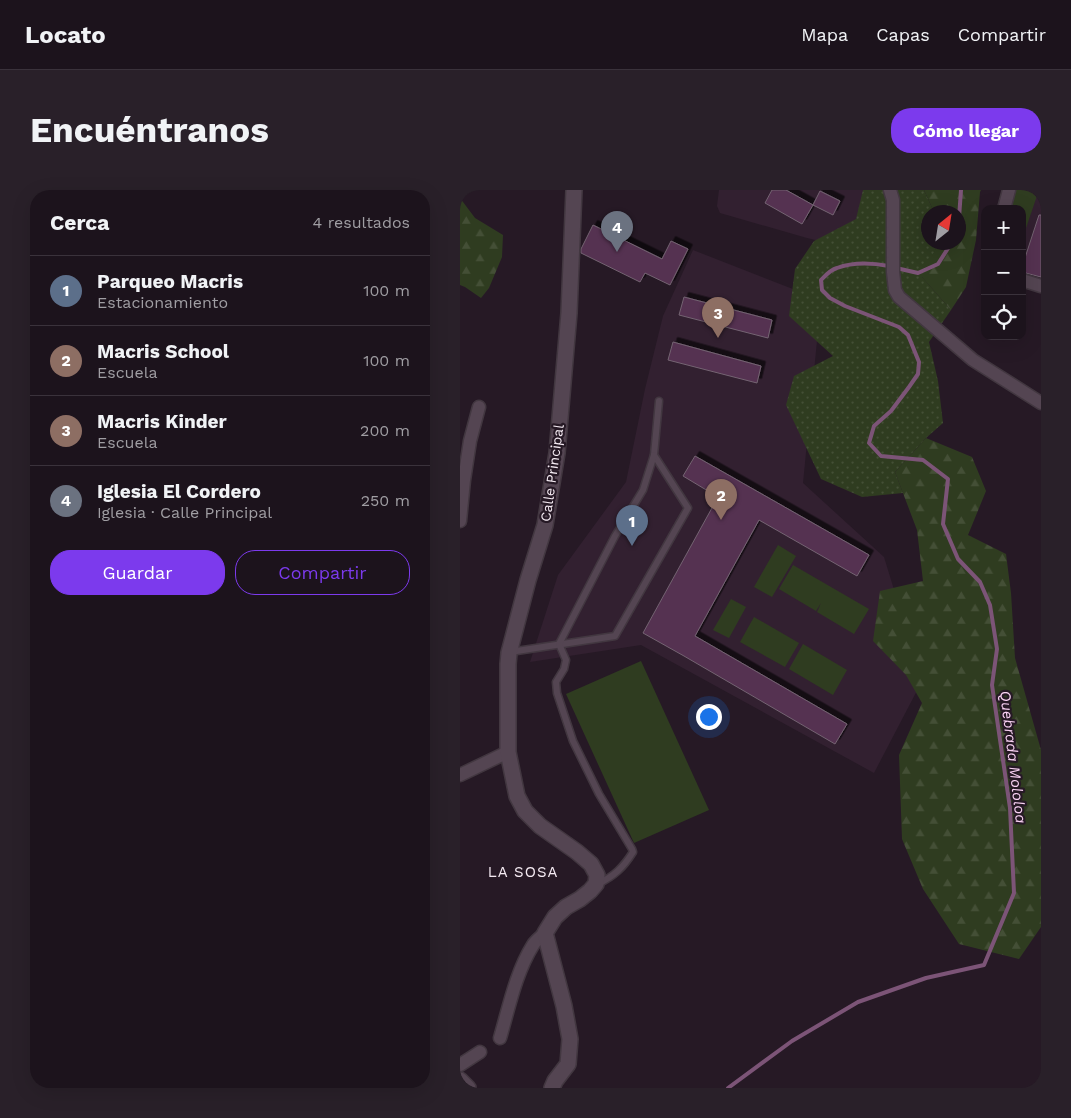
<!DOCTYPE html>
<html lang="es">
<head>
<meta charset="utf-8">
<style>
	:root { --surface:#1c131c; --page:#292029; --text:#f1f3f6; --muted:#a09ea3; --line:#3a323b; --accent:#7c3aed }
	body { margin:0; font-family:"Work Sans",sans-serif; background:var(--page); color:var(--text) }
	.controls { position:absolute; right:15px; top:15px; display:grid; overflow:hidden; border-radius:10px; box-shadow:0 5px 20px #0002 }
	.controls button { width:45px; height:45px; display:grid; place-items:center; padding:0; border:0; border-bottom:1px solid var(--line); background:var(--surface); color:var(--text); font:25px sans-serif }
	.compass { position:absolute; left:461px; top:15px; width:45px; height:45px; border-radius:50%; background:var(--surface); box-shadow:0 5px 20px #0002; rotate:30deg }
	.you { position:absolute; left:248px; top:526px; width:18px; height:18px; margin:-12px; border:4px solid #fff; border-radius:50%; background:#1a73e8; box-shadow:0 0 0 8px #1a73e833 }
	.badge { display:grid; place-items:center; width:32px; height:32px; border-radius:50%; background:var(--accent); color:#fff; font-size:16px; font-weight:700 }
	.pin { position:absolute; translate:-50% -41px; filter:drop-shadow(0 1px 2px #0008) }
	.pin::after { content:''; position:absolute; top:26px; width:18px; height:15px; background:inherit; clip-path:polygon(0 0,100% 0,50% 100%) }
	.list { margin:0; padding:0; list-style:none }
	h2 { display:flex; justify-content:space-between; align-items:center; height:65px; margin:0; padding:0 20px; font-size:21px }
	h2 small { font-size:16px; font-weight:400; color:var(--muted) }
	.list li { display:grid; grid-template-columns:32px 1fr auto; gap:15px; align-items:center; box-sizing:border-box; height:70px; padding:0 20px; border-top:1px solid var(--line) }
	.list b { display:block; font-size:19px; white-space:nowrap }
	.list p { margin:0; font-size:16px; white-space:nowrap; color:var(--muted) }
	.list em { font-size:16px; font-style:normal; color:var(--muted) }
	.actions { display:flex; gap:10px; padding:15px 20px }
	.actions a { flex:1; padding:11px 0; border:1px solid var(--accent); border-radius:20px; text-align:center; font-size:18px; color:var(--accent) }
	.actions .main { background:var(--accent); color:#fff }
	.icon { flex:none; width:28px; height:28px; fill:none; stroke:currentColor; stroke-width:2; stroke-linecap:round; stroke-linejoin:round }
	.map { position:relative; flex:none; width:581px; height:898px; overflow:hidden; border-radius:20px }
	header { display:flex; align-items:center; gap:30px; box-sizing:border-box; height:70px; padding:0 25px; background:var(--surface); border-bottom:1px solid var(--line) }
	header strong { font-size:24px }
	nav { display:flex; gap:28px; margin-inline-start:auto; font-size:18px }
	.intro { display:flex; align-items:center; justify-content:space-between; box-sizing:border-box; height:120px; padding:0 30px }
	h1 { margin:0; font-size:35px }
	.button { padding:12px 22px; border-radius:20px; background:var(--accent); color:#fff; font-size:18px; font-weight:700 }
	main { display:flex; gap:30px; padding:0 30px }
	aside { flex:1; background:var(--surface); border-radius:20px; box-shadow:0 5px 20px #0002 }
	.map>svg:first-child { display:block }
	.built { fill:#322030 }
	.grass { fill:url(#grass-dots) }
	.forest { fill:url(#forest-firs) }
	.garden { fill:#2f3c20 }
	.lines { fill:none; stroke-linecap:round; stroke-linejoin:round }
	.stream { stroke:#7c5477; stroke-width:4 }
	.building { fill:#553051; stroke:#746472; filter:url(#shadow) }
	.lane-casing { stroke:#423740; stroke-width:9 }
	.street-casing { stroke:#423740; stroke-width:15 }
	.secondary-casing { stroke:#423740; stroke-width:18 }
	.lane { stroke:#544552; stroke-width:6 }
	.street { stroke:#544552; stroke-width:12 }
	.secondary { stroke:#544552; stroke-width:15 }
	.labels { text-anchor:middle; stroke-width:4.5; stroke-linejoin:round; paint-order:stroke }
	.street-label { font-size:14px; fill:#f5ebf3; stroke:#261925 }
	.water-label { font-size:15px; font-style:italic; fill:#fad2f4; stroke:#261925 }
	.neighbourhood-label { font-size:15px; letter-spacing:1px; fill:#f5ebf3; stroke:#261925 }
</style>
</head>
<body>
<header>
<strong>Locato</strong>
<nav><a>Mapa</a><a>Capas</a><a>Compartir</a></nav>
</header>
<div class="intro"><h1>Encuéntranos</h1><a class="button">Cómo llegar</a></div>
<main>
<aside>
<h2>Cerca<small>4 resultados</small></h2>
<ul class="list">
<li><span class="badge" style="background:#5c6f8a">1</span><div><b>Parqueo Macris</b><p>Estacionamiento</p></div><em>100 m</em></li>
<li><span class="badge" style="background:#8d6e63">2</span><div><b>Macris School</b><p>Escuela</p></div><em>100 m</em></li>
<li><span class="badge" style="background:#8d6e63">3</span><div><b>Macris Kinder</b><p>Escuela</p></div><em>200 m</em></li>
<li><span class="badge" style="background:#6b7280">4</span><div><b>Iglesia El Cordero</b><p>Iglesia · Calle Principal</p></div><em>250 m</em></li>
</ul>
<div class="actions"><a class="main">Guardar</a><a>Compartir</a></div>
</aside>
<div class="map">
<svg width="581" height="898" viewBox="0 0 581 898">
	<defs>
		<pattern id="grass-dots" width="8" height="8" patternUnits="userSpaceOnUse" patternTransform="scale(1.25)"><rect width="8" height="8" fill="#2f3c20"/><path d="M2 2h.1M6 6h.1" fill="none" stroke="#444f36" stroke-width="1.8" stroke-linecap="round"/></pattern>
		<pattern id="forest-firs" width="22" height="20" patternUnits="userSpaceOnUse" patternTransform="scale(1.25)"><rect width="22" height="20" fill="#2f3c20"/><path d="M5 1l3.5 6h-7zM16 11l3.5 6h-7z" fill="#444f36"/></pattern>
		<filter id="shadow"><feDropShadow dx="4.5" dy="-4.5" stdDeviation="0" flood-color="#0009"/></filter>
	</defs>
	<rect width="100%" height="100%" fill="#261925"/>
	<g class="built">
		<polygon points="259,0 423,0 423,66 347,48 260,23 257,16"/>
		<polygon points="553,0 581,0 581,89 562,83 562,19"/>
		<polygon points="233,60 361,110 343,293 424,367 462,491 414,583 181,455 70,472 98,385 166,292 185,199 203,126"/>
	</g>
	<polygon class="grass" points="403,0 464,0 474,22 468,22 468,52 479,53 462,87 491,120 469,152 478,191 483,233 466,248 435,282 443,303 402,307 361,289 326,215 334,186 373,166 329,126 335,79 354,51 396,29"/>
	<g class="forest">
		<polygon points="464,0 521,0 520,2 516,50 506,97 491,120 461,86 479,53 498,52 498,22 474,22"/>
		<polygon points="0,8 15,28 43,45 42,67 29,98 21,108 5,97 0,95"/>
		<polygon points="466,248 512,267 526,301 508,345 546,364 551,403 555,468 581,560 581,737 559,769 499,754 463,699 442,649 439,565 462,513 446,485 413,451 420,401 463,391 457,340 435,282"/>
	</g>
	<g class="garden">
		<polygon points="553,0 579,0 565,41 562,40 562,19 547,19"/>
		<polygon points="318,355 336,366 312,407 294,397"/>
		<polygon points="333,375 409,419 394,444 357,422 361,413 356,421 319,399"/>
		<polygon points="271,409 286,417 269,448 253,440"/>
		<polygon points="294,427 339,453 325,477 280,452"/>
		<polygon points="343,454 387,480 373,505 329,479"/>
		<polygon points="181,471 249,620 174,653 106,504"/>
	</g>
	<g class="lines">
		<g class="stream">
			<polyline points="498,42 501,0"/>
			<polyline points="436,78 458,83 478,74 492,52"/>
			<path d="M268 898 332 851 398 812 466 788 524 775 554 703 550 618 532 495 537 459 530 415 520 392 498 369 483 334 488 289 463 270 421 266 409 253 414 236 431 221 449 197 458 184 459 172 448 145 439 137 385 116 370 108 362 100 361 90C366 85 370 80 377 78 393 72 413 73 429 76"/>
		</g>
	</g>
	<g class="building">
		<polygon points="312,0 326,0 353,15 342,34 305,13"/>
		<polygon points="360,1 380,11 373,25 353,15"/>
		<polygon points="579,25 581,25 581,87 562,82 562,77"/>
		<polygon points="133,35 202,69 211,51 228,59 210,95 185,83 180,92 121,63 121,59"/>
		<polygon points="224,107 312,130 308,148 219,125"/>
		<polygon points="213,152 301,176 297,193 208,170"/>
		<polygon points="235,266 409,365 397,386 299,330 235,446 387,534 375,554 224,466 183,443 258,307 223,286"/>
	</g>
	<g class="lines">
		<defs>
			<g id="lane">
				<polyline points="50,462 155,446 228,318 194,265 199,211"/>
				<path d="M138 694C154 686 163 678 173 662L172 659 139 604 113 551 97 503 96 492 104 479 106 470 99 454 155 346 183 300 194 265"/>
			</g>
			<g id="street">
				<polyline points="430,0 433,10 433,82 435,100 439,107 513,170 581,213"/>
				<polyline points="544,19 549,0"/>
				<polyline points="562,90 581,96"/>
				<polyline points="0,331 4,290 10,251 19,217"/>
				<polyline points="0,585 48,562"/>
				<path d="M40 848C49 817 56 782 73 755 76 750 81 747 85 743"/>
				<polyline points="0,875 20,862"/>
			</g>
			<g id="secondary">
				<polyline points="0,890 8,898"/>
				<polyline points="92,898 95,891 108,874 110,849 104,816 85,743 95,727 106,717 120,709 130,701 136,694 137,685 131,674 117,662 80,636 65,621 57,606 48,562 48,474 49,463 68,390 85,335 97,263 109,123 114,0"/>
			</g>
		</defs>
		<use href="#lane" class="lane-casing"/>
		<use href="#street" class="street-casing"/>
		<use href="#secondary" class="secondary-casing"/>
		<use href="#lane" class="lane"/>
		<use href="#street" class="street"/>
		<use href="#secondary" class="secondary"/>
	</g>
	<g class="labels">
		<g class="street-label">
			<text transform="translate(92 283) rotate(-82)" y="5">Calle Principal</text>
		</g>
		<g class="water-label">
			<text transform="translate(553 567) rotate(83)" y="5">Quebrada Mololoa</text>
		</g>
		<g class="neighbourhood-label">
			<text x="63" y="687">LA SOSA</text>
		</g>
	</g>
</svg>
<div class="controls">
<button>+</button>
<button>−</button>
<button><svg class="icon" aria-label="locate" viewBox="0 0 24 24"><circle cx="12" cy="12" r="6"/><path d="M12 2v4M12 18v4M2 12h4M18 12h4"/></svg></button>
</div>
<svg class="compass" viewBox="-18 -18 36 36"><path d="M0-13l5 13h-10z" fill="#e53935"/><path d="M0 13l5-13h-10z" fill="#a09ea3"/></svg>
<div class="you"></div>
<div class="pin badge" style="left:172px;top:356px;background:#5c6f8a">1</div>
<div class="pin badge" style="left:261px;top:330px;background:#8d6e63">2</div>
<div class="pin badge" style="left:258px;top:148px;background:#8d6e63">3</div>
<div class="pin badge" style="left:157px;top:62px;background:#6b7280">4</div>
</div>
</main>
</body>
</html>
